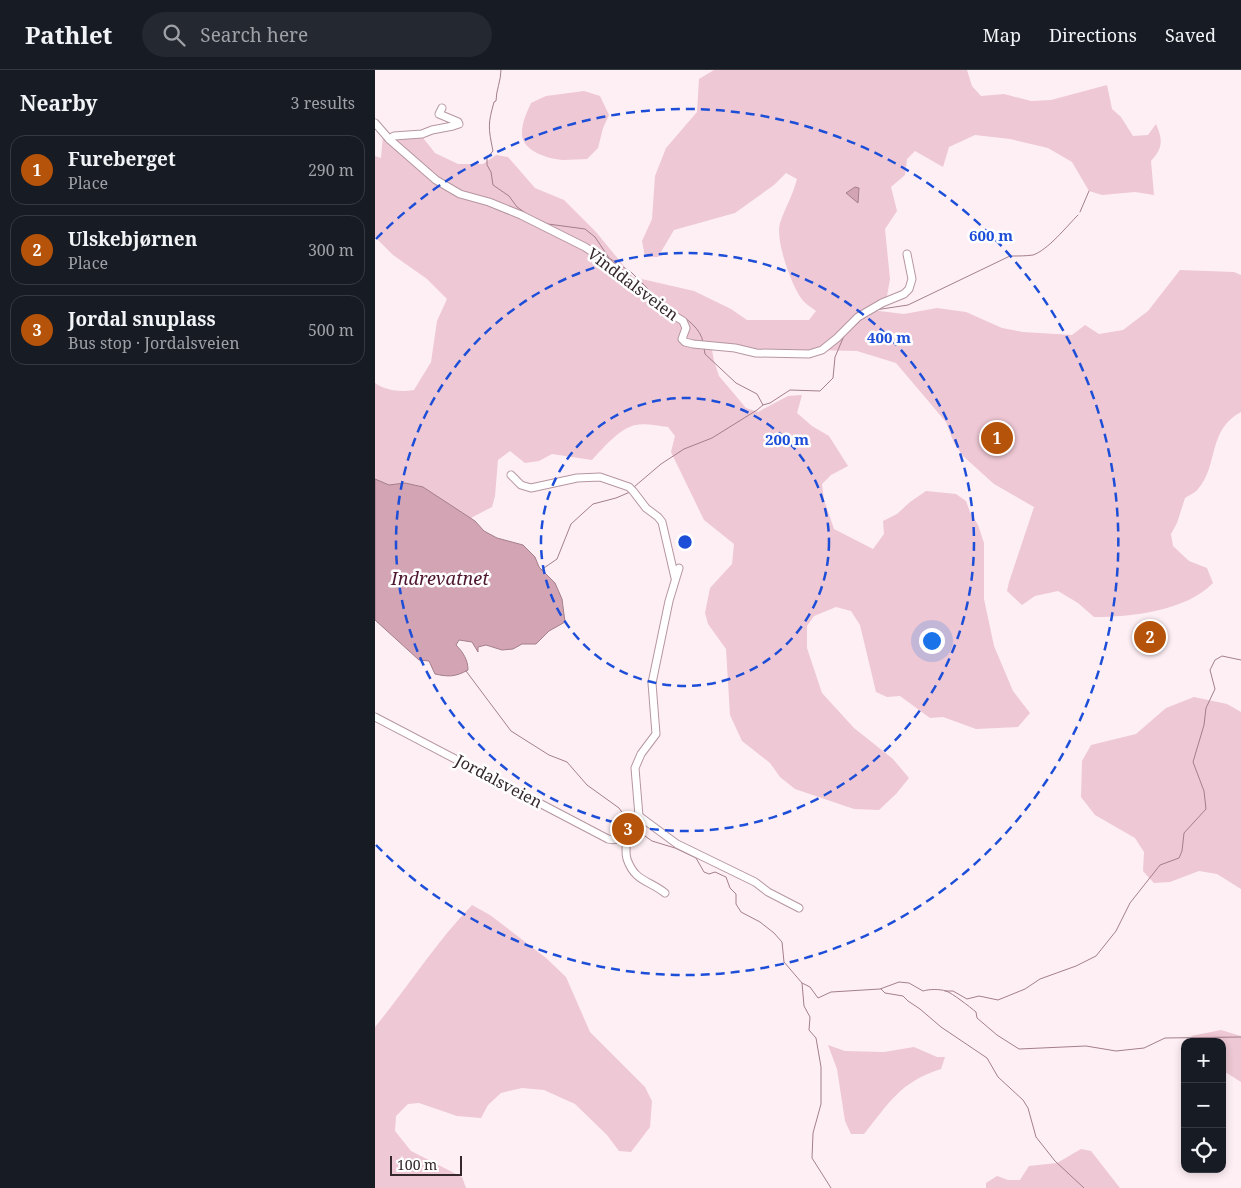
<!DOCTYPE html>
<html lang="en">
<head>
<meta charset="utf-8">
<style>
	:root { --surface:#171b24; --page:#242831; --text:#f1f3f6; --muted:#9ea1a6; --line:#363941; --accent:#b45309 }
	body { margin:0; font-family:"Noto Serif",serif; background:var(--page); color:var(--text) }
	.controls { position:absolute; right:15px; bottom:15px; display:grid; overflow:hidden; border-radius:10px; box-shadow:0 2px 8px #0003 }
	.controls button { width:45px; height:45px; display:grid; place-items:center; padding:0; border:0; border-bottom:1px solid var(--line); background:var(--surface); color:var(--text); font:25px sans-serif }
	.scale { position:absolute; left:15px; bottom:12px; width:72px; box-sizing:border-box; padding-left:5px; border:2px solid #35282c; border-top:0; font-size:14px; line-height:18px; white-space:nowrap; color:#35282c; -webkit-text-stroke:4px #fff; paint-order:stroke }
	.you { position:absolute; left:556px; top:570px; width:18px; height:18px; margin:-12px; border:4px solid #fff; border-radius:50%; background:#1a73e8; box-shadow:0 0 0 8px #1a73e833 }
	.badge { display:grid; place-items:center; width:32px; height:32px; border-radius:50%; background:var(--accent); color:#fff; font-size:16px; font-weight:700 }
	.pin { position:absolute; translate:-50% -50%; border:2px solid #fff; box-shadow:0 1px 5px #0006 }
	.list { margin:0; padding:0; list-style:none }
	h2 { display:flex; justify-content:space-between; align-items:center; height:65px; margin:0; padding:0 20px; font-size:21px }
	h2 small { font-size:16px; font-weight:400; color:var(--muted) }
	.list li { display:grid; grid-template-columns:32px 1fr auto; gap:15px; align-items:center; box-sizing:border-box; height:70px; margin:0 10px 10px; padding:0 10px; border:1px solid var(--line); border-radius:15px }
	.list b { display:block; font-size:19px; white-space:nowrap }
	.list p { margin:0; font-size:16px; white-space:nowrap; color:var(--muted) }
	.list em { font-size:16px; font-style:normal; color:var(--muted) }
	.icon { flex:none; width:28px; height:28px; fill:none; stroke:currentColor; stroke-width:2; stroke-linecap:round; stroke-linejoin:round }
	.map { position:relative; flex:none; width:866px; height:1118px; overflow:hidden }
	header { display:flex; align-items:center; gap:30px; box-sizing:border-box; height:70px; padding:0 25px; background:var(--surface); border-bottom:1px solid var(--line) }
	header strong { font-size:24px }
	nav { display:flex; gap:28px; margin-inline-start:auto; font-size:18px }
	.search { width:350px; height:45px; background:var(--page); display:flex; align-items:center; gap:12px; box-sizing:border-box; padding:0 18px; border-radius:28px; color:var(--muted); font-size:19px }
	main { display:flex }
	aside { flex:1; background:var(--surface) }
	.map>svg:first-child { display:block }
	.green { fill:#eec8d4 }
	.water { fill:#d3a4b4; stroke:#a47f8b }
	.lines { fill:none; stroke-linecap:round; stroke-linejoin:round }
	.stream { stroke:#a47f8b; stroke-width:1 }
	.minor-casing { stroke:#b696a0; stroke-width:9 }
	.minor { stroke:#fff; stroke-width:7 }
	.ring { fill:none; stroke:#1d4ed8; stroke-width:2.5; stroke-dasharray:9 6 }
	.labels { text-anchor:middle; stroke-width:5; stroke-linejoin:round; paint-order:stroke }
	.street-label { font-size:16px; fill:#35282c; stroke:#fff }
	.water-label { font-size:18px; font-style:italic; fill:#4e162f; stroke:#fff }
	.centre { fill:#1d4ed8; stroke:#fff; stroke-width:2.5 }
	.ring-label { font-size:15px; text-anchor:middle; font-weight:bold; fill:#1d4ed8; stroke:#fff; stroke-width:5; stroke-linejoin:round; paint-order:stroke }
</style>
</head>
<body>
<header>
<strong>Pathlet</strong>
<div class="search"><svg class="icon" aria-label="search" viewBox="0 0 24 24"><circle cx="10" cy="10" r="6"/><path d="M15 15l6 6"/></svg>Search here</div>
<nav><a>Map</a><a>Directions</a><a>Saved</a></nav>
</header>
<main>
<aside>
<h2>Nearby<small>3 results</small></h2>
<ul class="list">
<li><span class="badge">1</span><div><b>Fureberget</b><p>Place</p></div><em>290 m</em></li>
<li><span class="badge">2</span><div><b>Ulskebjørnen</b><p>Place</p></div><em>300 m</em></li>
<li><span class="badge">3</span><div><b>Jordal snuplass</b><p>Bus stop · Jordalsveien</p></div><em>500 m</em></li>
</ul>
</aside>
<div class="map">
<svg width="866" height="1118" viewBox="0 0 866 1118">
	<rect width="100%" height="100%" fill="#feeff4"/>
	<g class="green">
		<path d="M339 0H592L597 16 606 26 629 24 656 31 676 30 732 15 737 39 746 47 758 66 773 65 781 54C788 70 788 78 776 91L779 125 760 122 727 125 714 121 697 92 673 78 635 69 600 65 574 77 568 97 540 81 532 89 530 105 516 117 522 141 510 159 515 209 512 226 496 240 529 244 562 238 591 242 627 258 648 262 697 265 710 255 724 264 748 260 773 241 805 200 859 202 866 205V342C832 360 844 395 823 419 820 423 814 425 810 428L802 453 796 464 798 476 814 491 832 498 838 513C811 541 756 547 719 547L703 533 683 521 660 526 647 535 632 521 634 512 659 437 619 414 588 386 579 373 571 352 521 293 482 281 439 280 400 286 336 274 339 291 344 306 371 338 383 342 413 326 427 325 422 343 437 356 454 366 473 396 456 405 447 414 449 430 459 459 498 479 509 464 508 451 522 444 535 432 551 421 581 424 591 431 595 442 603 455 609 473V529L619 576 638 621 655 643 643 657 601 659 568 647 555 648 525 626 512 627 501 622 485 555 476 541 461 537 439 546 432 556V578L447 623 479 658 518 689 534 708 521 724 504 740 479 739 420 719 405 707 395 693 367 671 355 645 351 579 333 554 330 543 335 518 357 494 359 474 329 450 296 382 300 366 293 357C283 356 270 353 261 355 246 357 227 379 217 390L177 384 164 391 150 393 135 381 123 390 120 426 117 437 90 451 0 413V313C11 321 26 322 39 320L56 292 62 251 72 229 52 209 18 185 0 167V86L6 88 8 65 19 62 45 64 60 83 83 94H108L121 85 133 87 160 118 189 130 221 162 258 207 319 221 356 239 372 250H434L441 241C436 237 429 233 426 228 416 214 400 170 405 153 410 138 418 125 422 109L411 103 399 115 360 143 299 160 283 187H270L267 171 277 149 280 106 291 78 322 42 324 9Z"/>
		<path d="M209 21 225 26 234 45 228 58 223 78 212 89C204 89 196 90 188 90 174 89 146 81 147 63 147 52 152 42 156 33L171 26Z"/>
		<polygon points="819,627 852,634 866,642 866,819 842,804 824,801 795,812 779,813 768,801 769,782 760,768 720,745 706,727 707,691 716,675 761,664 791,638"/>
		<path d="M97 835 115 845 171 888 191 907 215 962 270 1017 277 1031 275 1057 256 1082 244 1081 232 1065 200 1034 169 1020 147 1018 126 1023 113 1035 106 1048 82 1046 44 1033 33 1034 21 1046 20 1061 36 1081 87 1107 91 1118H0V957C33 917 61 872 97 835Z"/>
		<polygon points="846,960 866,966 866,1012 847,1000 847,972 821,972 816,966"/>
		<path d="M453 975 470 981 509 982 539 977 562 987H570L566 999C525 1012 515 1032 489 1064H476L470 1051 462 999Z"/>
		<polygon points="706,1079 716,1081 745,1118 611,1118 611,1113 622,1106 633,1110 645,1110 654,1096 682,1093"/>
	</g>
	<g class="water">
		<polygon points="480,117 484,118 483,133 471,123"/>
		<path d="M0 409 14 415 30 413 48 417 100 451 109 461 122 468 148 475 160 487 164 497 180 513 187 529 190 552 174 561 161 574H147L138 579 127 580 111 575 103 577V582L97 572 84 570 81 575C88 582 93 590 93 600 80 607 74 607 60 604L54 591 44 590 0 550Z"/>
	</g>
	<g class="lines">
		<g class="stream">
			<path d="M126 0C126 11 121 20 121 31L119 32C113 54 113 57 118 81L112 88V95L116 102 118 115 134 126 142 137 152 144"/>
			<polyline points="705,142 714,121"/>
			<polyline points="162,149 173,154 210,159 220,167 234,188 256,202 290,236"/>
			<path d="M637 186C644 186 651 186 658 185 673 180 692 156 703 145"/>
			<polyline points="500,240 533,235 635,186"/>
			<path d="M299 242C311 247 326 259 328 272"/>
			<polyline points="475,260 487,249"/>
			<polyline points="388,335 395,333 415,320 445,321 458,308 460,287 469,266"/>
			<polyline points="259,417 286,394 309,379 337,368 382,340 388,335 382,324 361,313 330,284 329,278"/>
			<polyline points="166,500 182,489 196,454 218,434 241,428 255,422"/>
			<polyline points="91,601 136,661 174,685 192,692 212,715 244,738 255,754"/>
			<polyline points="260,759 277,771 300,778 321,788 329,802 334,804 340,802 351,807 355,818 361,824 361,834 366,842 385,852 399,863 407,872 409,892 427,913 429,936 435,947 434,960 441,968 446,997 446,1034 438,1063 437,1088 456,1118"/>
			<path d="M427 913 435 917 443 928 456 922 505 919 524 912 534 913 548 921C554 919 565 919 571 921 577 923 595 937 601 942L602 948 622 965 644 979 711 976 741 981 769 978 790 968 866 967"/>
			<polyline points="506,919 510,923 528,926 533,931 545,939 566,957 612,988 623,1007 648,1030 653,1038 661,1067 680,1091 709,1118"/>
			<polyline points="570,921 578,921 592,929 604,926 623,930 650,919 665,909 701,896 721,886 741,861 755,833 785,795 804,788 807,781 809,763 831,739 829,721 818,692 829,655 831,638 840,619 835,600 840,590 847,586 866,590"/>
		</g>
		<defs>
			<g id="minor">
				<polyline points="0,53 14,69 61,110 85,124 114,132 146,145 210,177 228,189 287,238 308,251 311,258 307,269 310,272 318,274 360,278 381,283 434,284 447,280 462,268 483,247 507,233 529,224 534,219 537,209 532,184"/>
				<polyline points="14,69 19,66 47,64 57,60 78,56 84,54 83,52 64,44 67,38"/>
				<polyline points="136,405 146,415 156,418 202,408 225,407 254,417 258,421 271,438 283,447 287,452 300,508"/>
				<path d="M0 647 233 769C248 773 257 757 264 746L260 698 266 684 281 664 277 613 294 531 304 498"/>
				<polyline points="264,746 302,774 380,812 393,822 424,838"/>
				<path d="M248 766C254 775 249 780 252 789 260 812 274 810 290 823"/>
			</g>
		</defs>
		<use href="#minor" class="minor-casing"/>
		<use href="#minor" class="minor"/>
	</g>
	<g class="ring">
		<circle cx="310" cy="472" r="144"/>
		<circle cx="310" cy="472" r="289"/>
		<path d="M1 169A433 433 0 1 1 1 775"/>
	</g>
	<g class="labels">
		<g class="street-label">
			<text transform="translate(258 214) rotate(37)" y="6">Vinddalsveien</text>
			<text transform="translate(124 711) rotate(28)" y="6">Jordalsveien</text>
		</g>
		<g class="water-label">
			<text x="65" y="515">Indrevatnet</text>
		</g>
	</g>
	<circle cx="310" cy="472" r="8" class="centre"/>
	<g class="ring-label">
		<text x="616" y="171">600 m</text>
		<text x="514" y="273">400 m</text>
		<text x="412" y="375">200 m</text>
	</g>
</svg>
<div class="controls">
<button>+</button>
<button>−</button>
<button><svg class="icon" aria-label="locate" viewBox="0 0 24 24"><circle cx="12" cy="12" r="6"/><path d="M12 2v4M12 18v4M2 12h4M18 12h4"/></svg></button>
</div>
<div class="scale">100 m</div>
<div class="you"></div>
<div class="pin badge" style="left:622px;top:368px">1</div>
<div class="pin badge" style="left:775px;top:567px">2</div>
<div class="pin badge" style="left:253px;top:759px">3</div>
</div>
</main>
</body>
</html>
